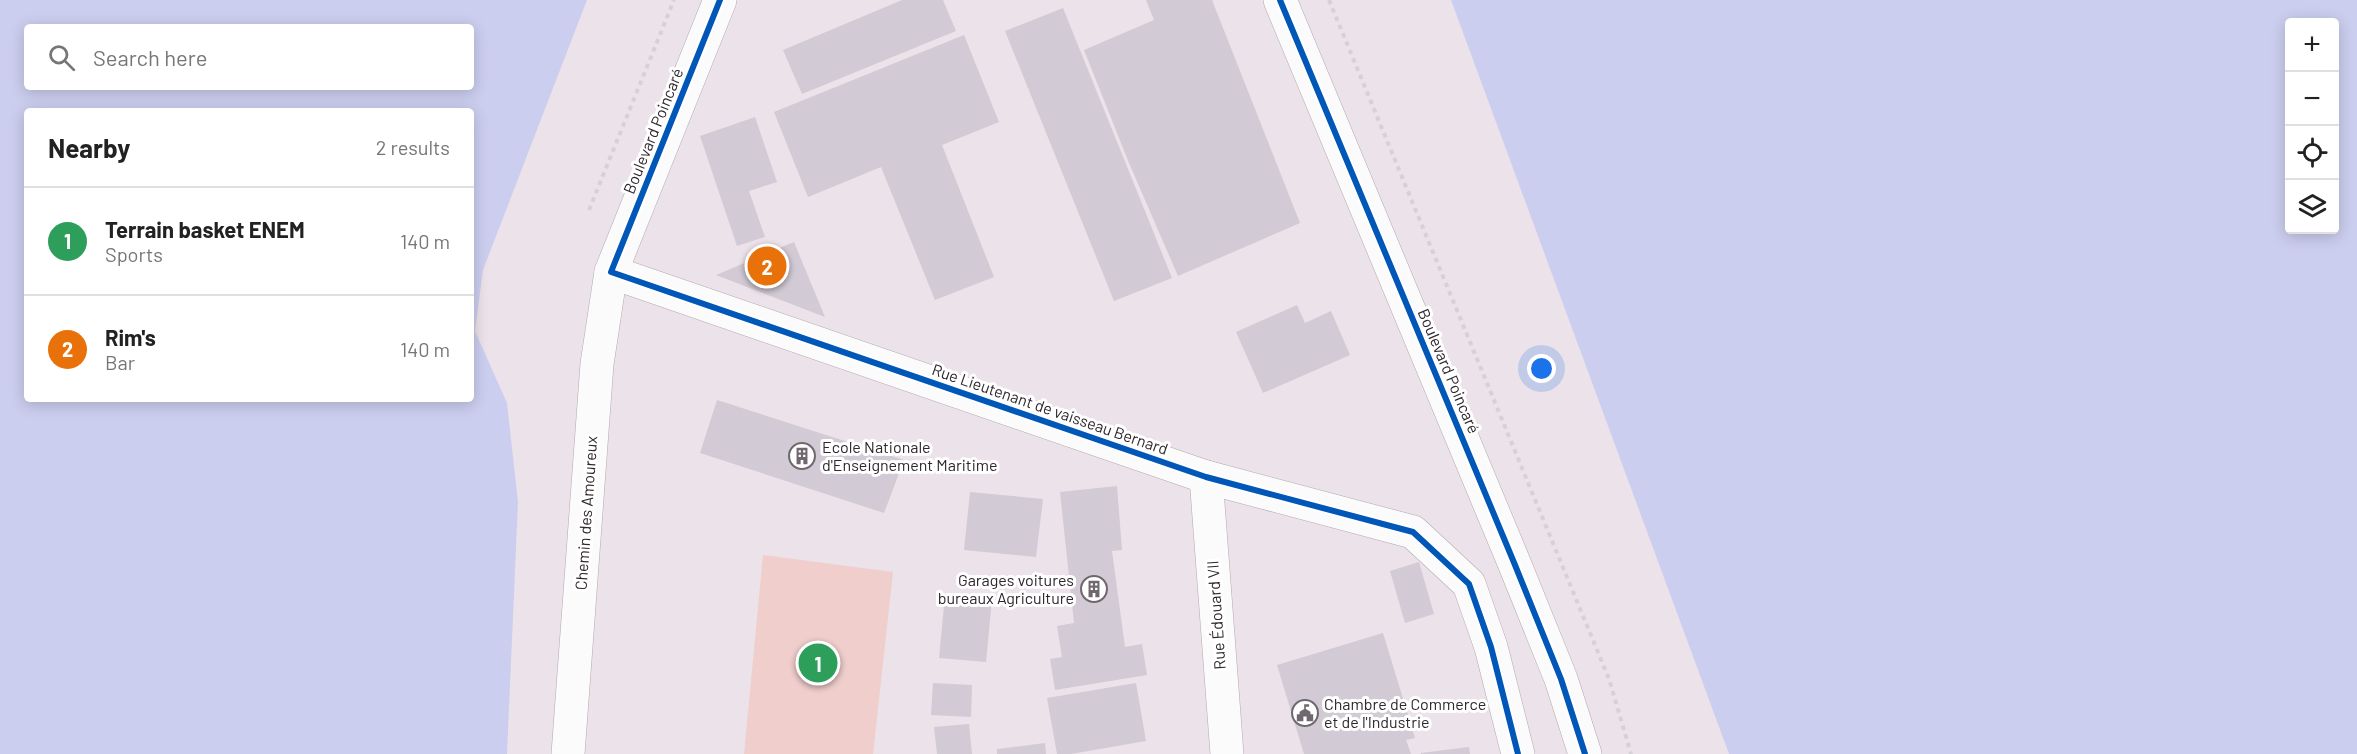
<!DOCTYPE html>
<html lang="en">
<head>
<meta charset="utf-8">
<style>
	:root { --surface:#fff; --page:#f6f6f6; --text:#222; --muted:#767676; --line:#e0e0e0; --accent:#70686e }
	body { margin:0; font-family:Barlow,sans-serif; background:var(--page); color:var(--text) }
	.controls { position:absolute; right:18px; top:18px; display:grid; overflow:hidden; border-radius:6px; box-shadow:0 3px 15px #0003 }
	.controls button { width:54px; height:54px; display:grid; place-items:center; padding:0; border:0; border-bottom:2px solid var(--line); background:var(--surface); color:var(--text); font:30px sans-serif }
	.you { position:absolute; left:1542px; top:369px; width:21px; height:21px; margin:-15px; border:4px solid #fff; border-radius:50%; background:#1a73e8; box-shadow:0 0 0 9px #1a73e833 }
	.badge { display:grid; place-items:center; width:39px; height:39px; border-radius:50%; background:var(--accent); color:#fff; font-size:20px; font-weight:700 }
	.pin { position:absolute; translate:-50% -50%; border:3px solid #fff; box-shadow:0 2px 6px #0006 }
	.list { margin:0; padding:0; list-style:none }
	h2 { display:flex; justify-content:space-between; align-items:center; height:78px; margin:0; padding:0 24px; font-size:26px }
	h2 small { font-size:20px; font-weight:400; color:var(--muted) }
	.list li { display:grid; grid-template-columns:39px 1fr auto; gap:18px; align-items:center; box-sizing:border-box; height:108px; padding:0 24px; border-top:2px solid var(--line) }
	.list b { display:block; font-size:22px; white-space:nowrap }
	.list p { margin:0; font-size:20px; white-space:nowrap; color:var(--muted) }
	.list em { font-size:20px; font-style:normal; color:var(--muted) }
	.icon { flex:none; width:33px; height:33px; fill:none; stroke:currentColor; stroke-width:2; stroke-linecap:round; stroke-linejoin:round }
	.map { position:relative; flex:none; width:2357px; height:754px; overflow:hidden }
	.search { position:absolute; background:var(--surface); box-shadow:0 3px 15px #0003; left:24px; top:24px; width:450px; height:66px; display:flex; align-items:center; gap:15px; box-sizing:border-box; padding:0 21px; border-radius:6px; color:var(--muted); font-size:22px }
	.panel { position:absolute; background:var(--surface); box-shadow:0 3px 15px #0003; left:24px; top:108px; width:450px; height:294px; border-radius:6px }
	.map>svg:first-child { display:block }
	.green { fill:#efcecc }
	.water { fill:#ccceef; fill-rule:evenodd }
	.building { fill:#d2cad4 }
	.lines { fill:none; stroke-linecap:round; stroke-linejoin:round }
	.minor-casing { stroke:#b1a9ae; stroke-width:34 }
	.path { stroke:#d4d2d4; stroke-width:4; stroke-dasharray:4.5 4.5; stroke-linecap:butt }
	.minor { stroke:#fcfbfc; stroke-width:33 }
	.cycleway-casing { stroke:#fff; stroke-width:10 }
	.cycleway { stroke:#0057b8; stroke-width:6 }
	.labels { text-anchor:middle; stroke-width:6; stroke-linejoin:round; paint-order:stroke }
	.street-label { font-size:16px; fill:#2e272c; stroke:#fff }
	.poi-label { font-size:16px; fill:#2e272c; stroke:#fff; text-anchor:start }
</style>
</head>
<body>
<div class="map">
<svg width="2357" height="754" viewBox="0 0 2357 754">
	<rect width="100%" height="100%" fill="#ece2e9"/>
	<polygon class="green" points="763,555 893,572 873,754 744,754"/>
	<g class="water">
		<path d="M0 0H587L483 270 475 331 507 403 518 502 507 754H0ZM27 27H471V87H27ZM27 111H471V399H27Z"/>
		<path d="M1451 0H2357V754H1729ZM2290 22H2334V230H2290Z"/>
	</g>
	<g class="building">
		<polygon points="902,0 943,0 956,31 802,94 783,50"/>
		<polygon points="1146,0 1212,0 1300,223 1178,276 1129,163 1084,50 1154,20"/>
		<polygon points="1063,8 1172,278 1114,301 1005,31"/>
		<polygon points="964,35 999,122 942,145 994,277 935,300 881,167 808,197 774,112"/>
		<polygon points="755,117 777,182 749,191 765,237 737,246 700,136"/>
		<polygon points="794,242 825,317 716,275"/>
		<polygon points="1297,305 1305,323 1331,311 1350,355 1263,393 1236,332"/>
		<polygon points="717,400 904,460 884,513 700,453"/>
		<polygon points="1117,486 1122,550 1112,551 1125,647 1142,644 1147,675 1055,690 1050,659 1062,657 1057,626 1074,623 1060,492"/>
		<polygon points="970,492 1043,499 1036,557 964,550"/>
		<polygon points="1419,562 1434,614 1405,623 1390,571"/>
		<polygon points="945,595 992,599 986,662 939,658"/>
		<polygon points="1383,633 1415,738 1406,740 1411,754 1304,754 1277,665"/>
		<polygon points="933,683 972,685 971,717 931,715"/>
		<polygon points="1136,683 1146,741 1071,754 1057,754 1047,698"/>
		<polygon points="969,724 972,754 937,754 934,727"/>
		<polygon points="1045,743 1046,754 997,754 997,749"/>
		<polygon points="1469,747 1470,754 1421,754 1421,753"/>
	</g>
	<g class="lines">
		<defs>
			<g id="minor">
				<polyline points="1280,0 1515,565 1561,679 1585,754"/>
				<polyline points="611,272 1206,477 1413,532 1469,584 1491,647 1518,754"/>
				<polyline points="1206,477 1227,754"/>
				<polyline points="568,754 597,364 611,272 720,0"/>
			</g>
		</defs>
		<use href="#minor" class="minor-casing"/>
		<g class="path">
			<polyline points="1329,0 1609,679 1631,754"/>
			<polyline points="589,210 674,0"/>
		</g>
		<use href="#minor" class="minor"/>
		<defs>
			<g id="cycleway">
				<polyline points="720,0 611,272 1206,477 1413,532 1469,584 1491,647 1518,754"/>
				<polyline points="1280,0 1515,565 1561,679 1585,754"/>
			</g>
		</defs>
		<use href="#cycleway" class="cycleway-casing"/>
		<use href="#cycleway" class="cycleway"/>
	</g>
	<defs>
		<symbol id="building-ring" viewBox="-11 -11 22 22"><circle r="9.5" fill="#fff" stroke="#70686e" stroke-width="1.5"/><path d="M-4-6H4V6H1V3H-1V6H-4ZM-2.5-4.3h1.7v1.8h-1.7ZM.8-4.3h1.7v1.8H.8ZM-2.5-1h1.7V.8h-1.7ZM.8-1h1.7V.8H.8Z" fill="#70686e"/></symbol>
		<symbol id="civic-ring" viewBox="-11 -11 22 22"><circle r="9.5" fill="#fff" stroke="#70686e" stroke-width="1.5"/><path d="M-.6-6.5H3V-4.5H.6V-3L4-1V1h2V6H-6V1h2V-1L-.6-3ZM-1.2 2.5V6h2.4V2.5Z" fill="#70686e"/></symbol>
	</defs>
	<g fill-rule="evenodd">
		<use href="#building-ring" x="787" y="441" width="30" height="30"/>
		<use href="#building-ring" x="1079" y="574" width="30" height="30"/>
		<use href="#civic-ring" x="1290" y="698" width="30" height="30"/>
	</g>
	<g class="labels">
		<g class="street-label">
			<text transform="translate(653 131) rotate(-68)" y="6">Boulevard Poincaré</text>
			<text transform="translate(1449 371) rotate(67)" y="6">Boulevard Poincaré</text>
			<text transform="translate(1050 409) rotate(19)" y="6">Rue Lieutenant de vaisseau Bernard</text>
			<text transform="translate(586 513) rotate(-86)" y="6">Chemin des Amoureux</text>
			<text transform="translate(1216 615) rotate(-94)" y="6">Rue Édouard VII</text>
		</g>
		<g class="poi-label">
			<text x="822" y="453">Ecole Nationale<tspan x="822" dy="18">d'Enseignement Maritime</tspan></text>
			<text x="1074" y="586" text-anchor="end">Garages voitures<tspan x="1074" dy="18">bureaux Agriculture</tspan></text>
			<text x="1324" y="710">Chambre de Commerce<tspan x="1324" dy="18">et de l'Industrie</tspan></text>
		</g>
	</g>
</svg>
<div class="controls">
<button>+</button>
<button>−</button>
<button><svg class="icon" aria-label="locate" viewBox="0 0 24 24"><circle cx="12" cy="12" r="6"/><path d="M12 2v4M12 18v4M2 12h4M18 12h4"/></svg></button>
<button><svg class="icon" aria-label="layers" viewBox="0 0 24 24"><path d="M12 4l9 5-9 5-9-5zM3 14l9 5 9-5"/></svg></button>
</div>
<div class="you"></div>
<div class="pin badge" style="left:818px;top:663px;background:#2e9e5b">1</div>
<div class="pin badge" style="left:767px;top:266px;background:#e8710a">2</div>
<div class="search"><svg class="icon" aria-label="search" viewBox="0 0 24 24"><circle cx="10" cy="10" r="6"/><path d="M15 15l6 6"/></svg>Search here</div>
<section class="panel">
<h2>Nearby<small>2 results</small></h2>
<ul class="list">
<li><span class="badge" style="background:#2e9e5b">1</span><div><b>Terrain basket ENEM</b><p>Sports</p></div><em>140 m</em></li>
<li><span class="badge" style="background:#e8710a">2</span><div><b>Rim's</b><p>Bar</p></div><em>140 m</em></li>
</ul>
</section>
</div>
</body>
</html>
